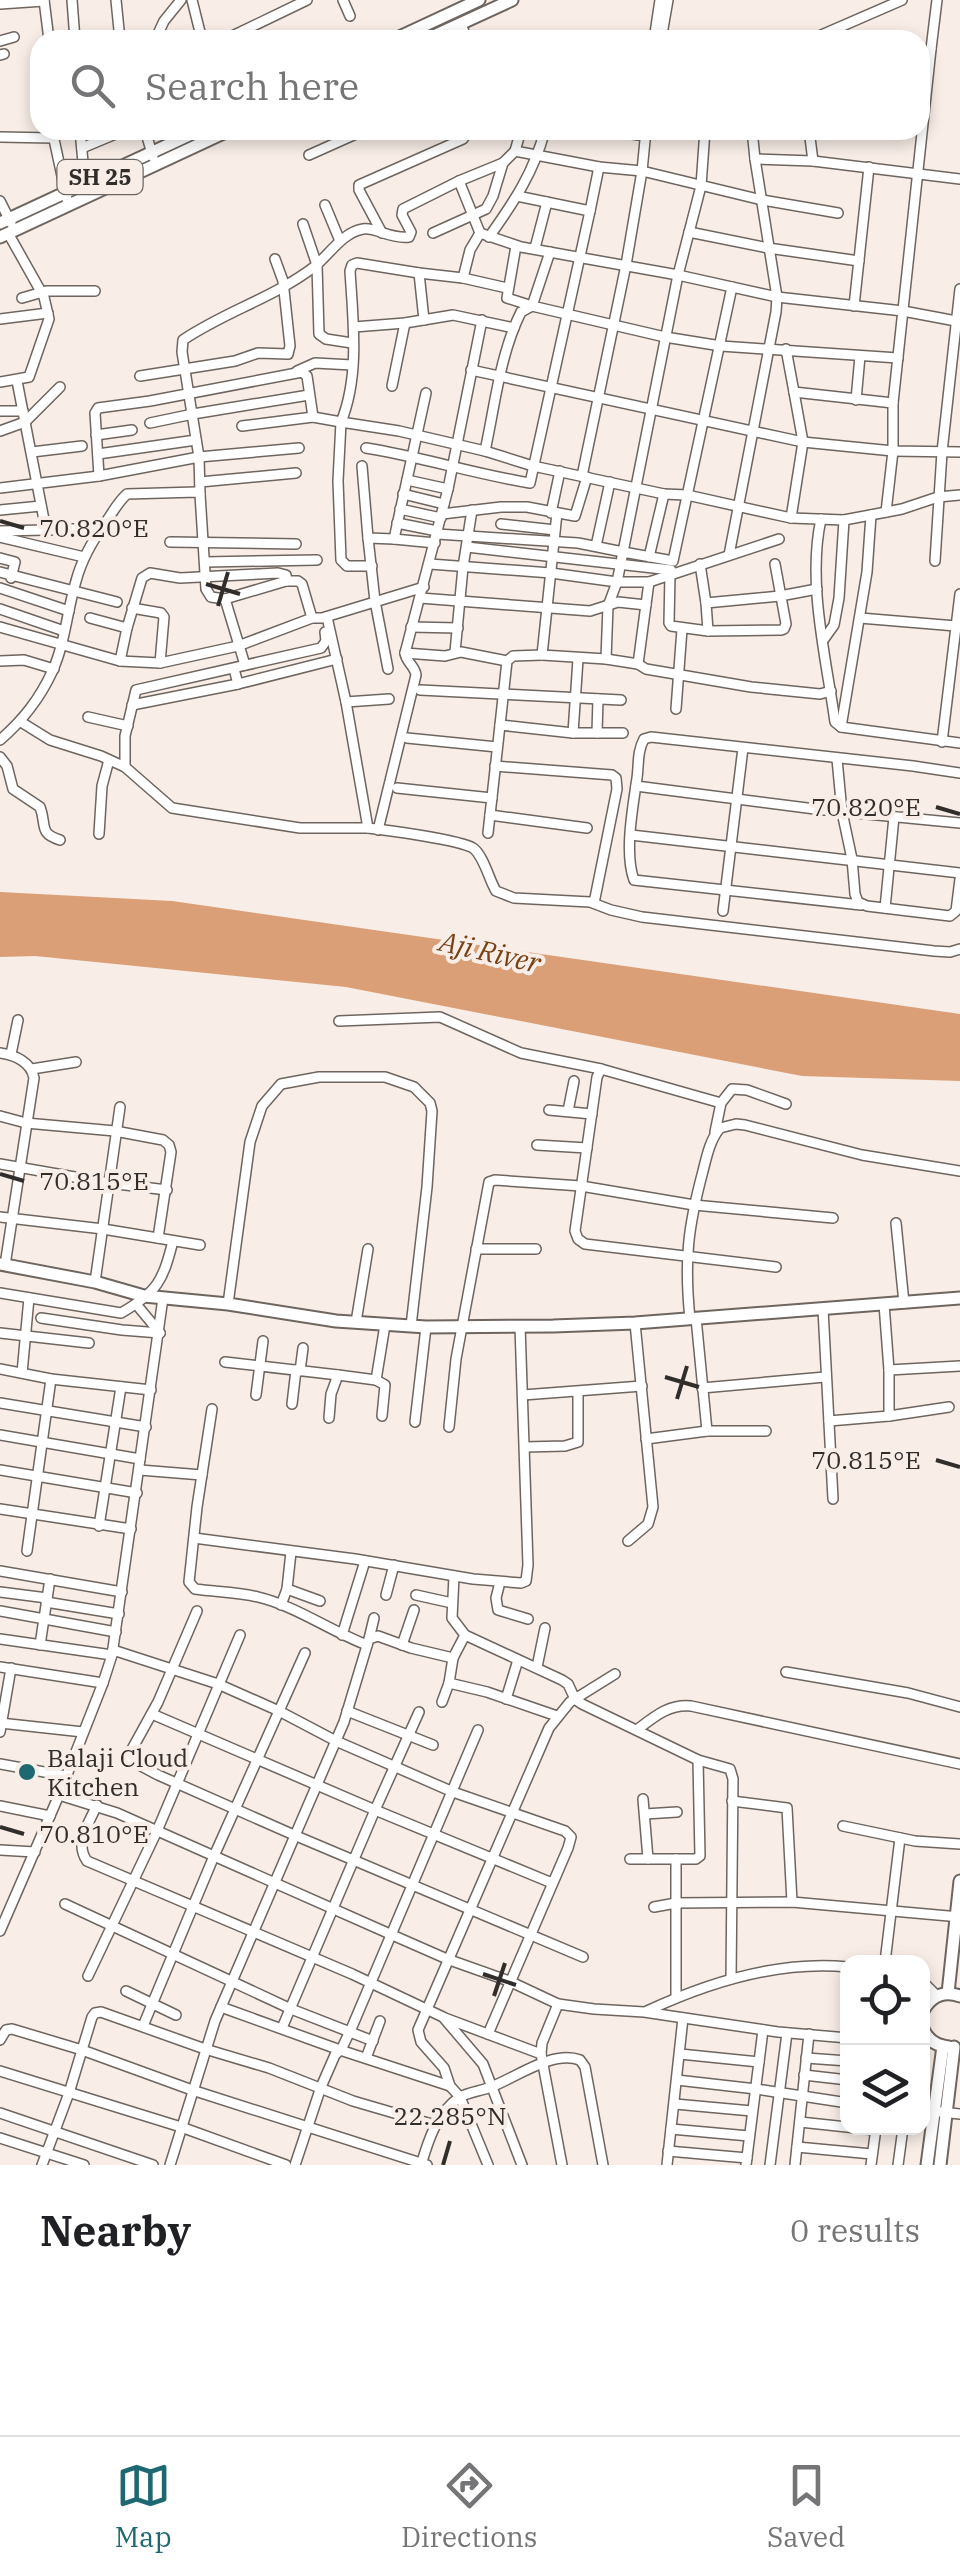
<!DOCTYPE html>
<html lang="en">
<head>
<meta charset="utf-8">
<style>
	:root { --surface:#fff; --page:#f2f2f2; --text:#202124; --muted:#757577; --line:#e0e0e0; --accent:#1e6971 }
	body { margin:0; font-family:"IBM Plex Serif",serif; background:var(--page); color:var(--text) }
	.controls { position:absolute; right:30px; bottom:30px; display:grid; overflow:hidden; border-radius:20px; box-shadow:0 5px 15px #0003 }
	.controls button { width:90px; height:90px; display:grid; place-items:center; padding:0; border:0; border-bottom:2px solid var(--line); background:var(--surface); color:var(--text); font:50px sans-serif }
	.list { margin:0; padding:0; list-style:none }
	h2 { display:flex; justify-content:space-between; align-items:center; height:130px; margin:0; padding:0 40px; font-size:42px }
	h2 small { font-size:32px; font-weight:400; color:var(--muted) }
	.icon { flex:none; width:55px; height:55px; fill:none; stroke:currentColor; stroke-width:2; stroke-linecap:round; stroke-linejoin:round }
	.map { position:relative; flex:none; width:960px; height:2165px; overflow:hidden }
	.search { position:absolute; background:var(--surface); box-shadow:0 5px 15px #0003; left:30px; right:30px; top:30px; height:110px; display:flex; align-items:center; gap:25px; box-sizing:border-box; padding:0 35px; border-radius:30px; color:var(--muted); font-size:38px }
	.sheet { height:270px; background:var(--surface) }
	nav { display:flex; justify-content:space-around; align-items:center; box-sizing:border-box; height:140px; border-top:2px solid var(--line); background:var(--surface); font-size:28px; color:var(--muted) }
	nav a { display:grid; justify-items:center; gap:5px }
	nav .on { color:var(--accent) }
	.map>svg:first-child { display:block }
	.water { fill:#da9f77 }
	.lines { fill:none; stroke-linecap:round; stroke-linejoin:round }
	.minor-casing { stroke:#6e655f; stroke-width:12 }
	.major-casing { stroke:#6e655f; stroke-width:15 }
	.minor { stroke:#fff; stroke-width:9 }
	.major { stroke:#fff; stroke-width:11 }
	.ticks { fill:none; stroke:#312d2b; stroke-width:4 }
	.poi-dot { fill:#1e6971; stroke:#f8ede7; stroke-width:4 }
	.labels { text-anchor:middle; stroke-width:8; stroke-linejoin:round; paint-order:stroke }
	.shield { fill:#f8ede7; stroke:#6d6763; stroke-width:2.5 }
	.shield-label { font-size:22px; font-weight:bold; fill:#312d2b }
	.poi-label { font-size:25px; fill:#312d2b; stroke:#f8ede7; text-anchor:start }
	.water-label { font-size:28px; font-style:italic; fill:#784114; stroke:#f8ede7 }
	.ticks-label { font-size:25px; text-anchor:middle; fill:#312d2b; stroke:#f8ede7; stroke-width:8; stroke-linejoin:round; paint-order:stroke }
</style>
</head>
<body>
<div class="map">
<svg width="960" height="2165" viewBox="0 0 960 2165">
	<rect width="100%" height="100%" fill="#f8ede7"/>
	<polygon class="water" points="0,892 172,901 960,1014 960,1081 802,1076 346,987 35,956 0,957"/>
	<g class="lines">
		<defs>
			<g id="minor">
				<polyline points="44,0 49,40"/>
				<polyline points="72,0 75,40"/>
				<polyline points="116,0 120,40"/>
				<polyline points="192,0 202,40"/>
				<polyline points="343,0 350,16"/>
				<polyline points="0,4 44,1"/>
				<polyline points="460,23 468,40"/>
				<polyline points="155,40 164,21 181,0"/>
				<polyline points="224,40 307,0"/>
				<polyline points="654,40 660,0"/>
				<polyline points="661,40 668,0"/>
				<polyline points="810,40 902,0"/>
				<polyline points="0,41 14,37"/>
				<polyline points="920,54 931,49 937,0"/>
				<polyline points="0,55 4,54"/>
				<polyline points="52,130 68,204"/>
				<polyline points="80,130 85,184"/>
				<polyline points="145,130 153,157"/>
				<polyline points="521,130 515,151 599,167 642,171 762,200 838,213"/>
				<polyline points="606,130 645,136"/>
				<polyline points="809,130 813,161"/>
				<polyline points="352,132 363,133 370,130"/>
				<polyline points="0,137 53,138"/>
				<polyline points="82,148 125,130"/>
				<polyline points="309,155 356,134"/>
				<polyline points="755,159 813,161 960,179"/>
				<polyline points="459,181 503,163"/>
				<polyline points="0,201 11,223"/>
				<polyline points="325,205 340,241"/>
				<polyline points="590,211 599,167"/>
				<polyline points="303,224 317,265 319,334 326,339 352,343"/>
				<polyline points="689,232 768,248 859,261"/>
				<polyline points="382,233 359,190 359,185 463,139 466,134 465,130"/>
				<polyline points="433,233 486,209 493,196 503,163 515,151"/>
				<path d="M489 237C514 202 534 172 545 130"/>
				<polyline points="516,246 507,298 532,306 550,252"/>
				<polyline points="535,248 547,202"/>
				<polyline points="419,273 424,320"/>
				<polyline points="463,278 507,288"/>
				<polyline points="22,298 46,291 95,291"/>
				<polyline points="854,306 869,167"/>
				<polyline points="0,319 48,313"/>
				<polyline points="354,327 405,323 453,315 514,328"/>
				<polyline points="786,349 794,392 893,403"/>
				<polyline points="471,370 803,442 893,451 960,452"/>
				<polyline points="297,371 315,363 352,365"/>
				<polyline points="140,376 235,361 258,353 288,354 290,346 283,281 275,259"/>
				<polyline points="17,381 46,530 101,528"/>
				<polyline points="0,382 29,377 49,319 44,297 8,233"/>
				<polyline points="392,386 405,323"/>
				<polyline points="426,393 394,539 435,543"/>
				<polyline points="856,400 860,356"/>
				<polyline points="0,411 23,411"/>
				<polyline points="150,423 193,414 309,395"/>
				<path d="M242 426 313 417 341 422C360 376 353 320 350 271L352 265 357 263 419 273 463 278 470 250 480 233"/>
				<polyline points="0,431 25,422 60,387"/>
				<polyline points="96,435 132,430"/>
				<path d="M299 448 199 457 182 352 183 340C224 312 273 298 314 267 329 255 343 232 363 229 376 227 389 239 409 237L411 232 402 215 403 209 459 181 480 233 521 247 678 275 777 297 903 311 956 321"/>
				<path d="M366 448C422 457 475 474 530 483L590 211 517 196"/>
				<path d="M485 451C495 405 500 354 521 312L532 306 665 337 721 346 898 358"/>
				<polyline points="32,452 82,446"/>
				<polyline points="98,454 196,440"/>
				<polyline points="362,466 368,538 394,539"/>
				<polyline points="99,476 95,413 98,408 150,401 302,372 307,376 313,417"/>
				<polyline points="582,476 626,265 642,171 646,130"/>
				<polyline points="407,480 448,489"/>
				<polyline points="200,482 296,473"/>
				<polyline points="0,488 99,476 199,457 200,494"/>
				<polyline points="403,494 444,504"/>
				<polyline points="400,509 441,518"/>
				<polyline points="0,510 41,506"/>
				<polyline points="886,512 893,451 893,403 931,49"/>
				<polyline points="551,513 560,471"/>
				<polyline points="557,513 542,655 606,659 638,664 649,582"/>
				<polyline points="442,514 501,507 527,507 575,516 587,477"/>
				<polyline points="791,518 803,442 794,392"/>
				<path d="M821 519C807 583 826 657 835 722L841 727 960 743"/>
				<polyline points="397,523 437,531"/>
				<polyline points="501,524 555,530"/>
				<polyline points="0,531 46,530"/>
				<polyline points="437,534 578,543 623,552 678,275 701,186 705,130"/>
				<polyline points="0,537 84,557"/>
				<polyline points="368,538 375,601 388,669"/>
				<polyline points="170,542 296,544"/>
				<polyline points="596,546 610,482"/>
				<polyline points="467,547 671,570"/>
				<polyline points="729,555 776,312 777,297 755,159 752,130"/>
				<polyline points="649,557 664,494"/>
				<polyline points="0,558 15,562 11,578"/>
				<polyline points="935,561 942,452 960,289"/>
				<polyline points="205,562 317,560"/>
				<polyline points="430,564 551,573 617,582 649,582 779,539"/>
				<polyline points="700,564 706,603"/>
				<polyline points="372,566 347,566 341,560 338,481 341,422 399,431 485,451 533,466 664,494 687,495 791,518 844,520 902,509 938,497 960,495"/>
				<polyline points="0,572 117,602"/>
				<polyline points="670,574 669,623 671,626 708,631 781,630 784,629 786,624 775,564"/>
				<polyline points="0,588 69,611"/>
				<polyline points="420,598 590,611 618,602 646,605"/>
				<polyline points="225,599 286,581 298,581 302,584 312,618"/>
				<polyline points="132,608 161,613 164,617 160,663"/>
				<polyline points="0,609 64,631"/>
				<path d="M327 617 346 702 368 828C387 830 460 840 473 848 484 856 489 880 496 891L514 898 590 902 611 910 642 917 934 951 950 952 960 949"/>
				<polyline points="90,618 127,628 120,661"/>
				<polyline points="860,618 956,626"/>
				<polyline points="0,627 120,661 160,663 238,646 312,618 322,618 424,587"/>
				<polyline points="411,627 458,628"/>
				<polyline points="127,628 142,578 150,573 180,578 278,573 286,575 287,581"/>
				<polyline points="708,631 706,603 780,596 817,589"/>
				<polyline points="824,639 834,625 839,598 844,520"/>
				<polyline points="455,652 463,567 472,510"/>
				<polyline points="405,653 445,656 461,652 507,661"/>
				<polyline points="578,659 573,733 623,733"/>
				<polyline points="606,659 608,606 617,582 623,552 673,561 732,287"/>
				<polyline points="0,661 24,660 54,669"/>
				<polyline points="638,664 646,669 751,687 820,694 831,691"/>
				<polyline points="234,669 238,684 337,659"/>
				<polyline points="420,690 621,700"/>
				<polyline points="346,702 389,699"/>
				<polyline points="132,705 238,684"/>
				<polyline points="676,709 682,629"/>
				<polyline points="88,717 128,726"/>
				<polyline points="21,722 50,740 101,756 125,767 172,808 300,828 368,828"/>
				<polyline points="500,725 507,661 513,656 542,655"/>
				<polyline points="841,727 867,572 871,515"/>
				<polyline points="597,733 598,699"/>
				<polyline points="407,738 497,747"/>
				<path d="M0 740C23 720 39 700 52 672 65 644 67 611 76 581 82 558 94 538 108 519 114 510 119 501 127 494L197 492 200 494 206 589 211 597 225 599 245 665"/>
				<polyline points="942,742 960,594"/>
				<path d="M0 757 7 766 13 789 40 807C47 825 38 833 60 840"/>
				<polyline points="837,759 842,812 852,859 855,894 858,902 867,906 950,916 956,911 960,879"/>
				<polyline points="495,766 612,775 616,778 617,789 594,903"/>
				<polyline points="125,767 125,736 136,690 321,648 326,641 325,632"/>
				<polyline points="636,786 815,809 960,823"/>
				<polyline points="397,788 492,798"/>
				<polyline points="490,815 587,828"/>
				<path d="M378 830 416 675C415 666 406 662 405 653L448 489 482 320"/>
				<polyline points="488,833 500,725 573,733"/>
				<polyline points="99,834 102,786 109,760"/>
				<polyline points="631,835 960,873"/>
				<path d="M861 905 634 880C624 853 633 806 637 778 639 764 637 752 644 739L651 737 913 766 960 773"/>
				<polyline points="885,908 894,817"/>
				<polyline points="723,911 743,748"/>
				<polyline points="339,1021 440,1017 521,1053 601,1069"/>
				<path d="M0 1053C15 1055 31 1062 34 1078L5 1265"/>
				<polyline points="11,1054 18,1020"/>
				<polyline points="32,1069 76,1062"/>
				<polyline points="721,1103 601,1069 597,1077 575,1231 578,1239 585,1244 776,1267"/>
				<polyline points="549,1110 592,1114"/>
				<polyline points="568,1111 574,1081"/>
				<polyline points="0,1116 26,1123 115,1131 163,1140 169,1145 171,1152 158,1238"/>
				<polyline points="715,1132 721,1103 732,1089 747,1090 786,1104"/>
				<polyline points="537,1145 587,1148"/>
				<polyline points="0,1164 109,1183 167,1190"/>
				<polyline points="0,1217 103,1229 200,1245"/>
				<polyline points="896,1223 904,1303"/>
				<polyline points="476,1249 536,1249"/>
				<polyline points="95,1282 120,1107"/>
				<path d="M0 1293 121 1313C158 1292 163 1280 173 1241"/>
				<polyline points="136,1304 160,1333"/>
				<polyline points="228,1304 250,1142 262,1106 281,1084 319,1077 385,1077 414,1087 430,1103 432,1111 427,1187 411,1326"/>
				<polyline points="884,1304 889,1370 889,1416"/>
				<polyline points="823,1309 833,1499"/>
				<polyline points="41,1318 122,1330 160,1333"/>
				<polyline points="696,1318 707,1431"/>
				<path d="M690 1319C684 1260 688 1227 703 1171 707 1155 710 1140 720 1128L736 1124 745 1125 862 1155 960 1171"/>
				<polyline points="356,1322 368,1249"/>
				<polyline points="0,1333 89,1343"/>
				<polyline points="225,1362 338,1375"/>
				<polyline points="0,1369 51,1379 151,1390"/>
				<polyline points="889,1370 960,1366"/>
				<polyline points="300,1371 303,1348"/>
				<polyline points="22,1373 29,1298"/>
				<polyline points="376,1380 385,1385 382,1416"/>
				<polyline points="702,1388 825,1377"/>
				<polyline points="256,1395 263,1341"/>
				<polyline points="523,1395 642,1386"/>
				<polyline points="0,1403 146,1427"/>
				<polyline points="292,1404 296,1370"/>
				<path d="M212 1409 197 1507 189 1582 195 1589C216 1592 238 1592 258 1597 296 1606 330 1631 367 1645"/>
				<polyline points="329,1418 331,1394 338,1375 376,1380 385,1325"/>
				<polyline points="829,1421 889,1416 949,1407"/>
				<polyline points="415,1422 426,1327"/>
				<polyline points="449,1427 456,1359 489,1182 495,1180 581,1186 694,1205 833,1218"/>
				<polyline points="0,1435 140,1459"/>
				<polyline points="646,1439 707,1431 766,1431"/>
				<polyline points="525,1447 565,1446 578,1442 578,1392"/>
				<polyline points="0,1470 137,1493"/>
				<polyline points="140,1470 202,1475"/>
				<polyline points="0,1509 131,1529"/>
				<polyline points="99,1526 121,1387"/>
				<polyline points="194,1538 355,1559 473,1579 521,1583 526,1581 528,1565 520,1326"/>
				<polyline points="628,1541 648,1524 653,1507 635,1323"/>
				<polyline points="27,1551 51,1379"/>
				<polyline points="0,1571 122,1592"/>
				<polyline points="454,1576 452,1618 465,1635 562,1680 568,1684 575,1699 582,1704 698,1760 730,1769 733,1779 731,1979"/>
				<polyline points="500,1582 496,1598 498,1610 528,1619"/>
				<polyline points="287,1589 320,1601"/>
				<polyline points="0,1592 47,1598"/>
				<polyline points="386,1595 394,1565"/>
				<polyline points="416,1595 452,1603"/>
				<polyline points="46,1602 119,1614"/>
				<polyline points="281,1605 287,1589 291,1552"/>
				<polyline points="0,1611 116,1632"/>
				<polyline points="197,1611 158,1702 131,1751 130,1760 158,1775 294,1835 583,1957"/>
				<polyline points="342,1635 365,1561"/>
				<polyline points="0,1639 112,1655"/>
				<polyline points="369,1639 374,1618"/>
				<polyline points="40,1645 50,1579"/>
				<polyline points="402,1645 414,1610"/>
				<polyline points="113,1650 218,1684 279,1711 336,1741 453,1792 565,1831 571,1837 568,1848 488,2034"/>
				<polyline points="453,1658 449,1683 487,1692 557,1716"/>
				<polyline points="0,1667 103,1683"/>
				<polyline points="537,1667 545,1628"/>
				<polyline points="786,1672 908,1693 960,1707"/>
				<polyline points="506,1699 518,1660"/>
				<polyline points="442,1702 449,1683"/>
				<polyline points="347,1711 433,1745"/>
				<polyline points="152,1714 375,1810 552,1883"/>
				<polyline points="0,1723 83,1732"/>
				<path d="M638 1729C655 1716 669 1704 691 1706L960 1764"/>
				<polyline points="0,1732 11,1668"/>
				<polyline points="0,1764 66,1776"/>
				<polyline points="59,1795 117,1813 390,1934 447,1959 509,1981 558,2004 594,2009 644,2012 778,2032 848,2038"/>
				<polyline points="643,1799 648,1859"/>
				<polyline points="732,1801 787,1808 792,1902"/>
				<path d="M97 1805C89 1823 74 1843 87 1861L352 1974 443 2017 483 2064 522 2165"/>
				<polyline points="0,1806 50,1816"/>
				<polyline points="645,1814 677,1812"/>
				<polyline points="843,1826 915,1841 960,1844"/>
				<polyline points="0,1850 35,1852"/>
				<polyline points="630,1859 696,1859 700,1856 698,1760"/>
				<polyline points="65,1904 291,2009 373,2041"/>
				<polyline points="654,1907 676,1903 792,1902 960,1917"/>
				<polyline points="0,1931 59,1795 103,1683 112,1655 163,1298"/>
				<polyline points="885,1962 900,1838"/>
				<polyline points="88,1976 157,1831 240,1635"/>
				<polyline points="922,1981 936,1995"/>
				<polyline points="126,1991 176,2015"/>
				<polyline points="676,1998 676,1859"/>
				<polyline points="558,2004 542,2043 541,2054 562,2165"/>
				<polyline points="221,2007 340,2050 450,2086"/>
				<path d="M647 2011C709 1982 778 1960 848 1967"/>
				<polyline points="445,2018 541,2054"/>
				<polyline points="143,2026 214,1856 305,1653"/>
				<polyline points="282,2028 375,1810 419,1712"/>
				<polyline points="0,2040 6,2030 12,2029 82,2050 192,2090 427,2165"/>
				<polyline points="680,2054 759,2062"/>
				<polyline points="366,2058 380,2021"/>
				<polyline points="806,2058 848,2061"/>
				<polyline points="0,2071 181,2127 286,2165"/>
				<polyline points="804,2075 848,2080"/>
				<polyline points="677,2080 756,2089 848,2103"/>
				<polyline points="675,2104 752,2111"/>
				<polyline points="922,2110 960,2114"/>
				<polyline points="0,2113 153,2165"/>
				<polyline points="800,2122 875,2130"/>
				<polyline points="671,2129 749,2136"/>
				<polyline points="0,2138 84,2165"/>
				<polyline points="797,2147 872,2154"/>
				<polyline points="668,2151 747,2158"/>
				<polyline points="42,2165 69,2093 92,2017 95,2013 101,2012 205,2049 269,2068 353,2101 435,2125"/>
				<polyline points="170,2165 215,2021 344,1722 369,1639 378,1636 411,1648 453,1658 465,1635"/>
				<polyline points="295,2165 321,2087 335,2055 342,2048 352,2027 478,1730"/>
				<path d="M421 2165C428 2141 437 2112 460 2097 469 2092 481 2091 491 2087 517 2077 552 2050 580 2060L585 2067 603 2165"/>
				<polyline points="488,2165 460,2097 450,2086 444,2068 421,2042 418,2030 549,1728 570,1702 615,1674"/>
				<polyline points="667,2165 683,2018"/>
				<polyline points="746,2165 763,2030"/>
				<polyline points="770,2165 787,2033"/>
				<polyline points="795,2165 809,2034"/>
				<polyline points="871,2165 876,2128"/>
				<polyline points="898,2165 903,2128"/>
			</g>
			<g id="major">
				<polyline points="393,40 479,0"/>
				<polyline points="425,40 512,0"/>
				<polyline points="0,223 200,130"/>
				<polyline points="0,237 230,130"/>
				<polyline points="0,1264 95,1282 144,1296 228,1304 336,1321 426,1327 553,1326 635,1323 960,1298"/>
				<polyline points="948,1993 960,1881"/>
				<path d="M922 2013C930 1996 943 1990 960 1996"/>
				<path d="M922 2027C927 2040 936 2046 949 2047"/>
				<polyline points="927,2165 943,2046"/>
				<polyline points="940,2165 954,2047"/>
			</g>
		</defs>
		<use href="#minor" class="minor-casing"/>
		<use href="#major" class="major-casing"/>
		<use href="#minor" class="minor"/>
		<use href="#major" class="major"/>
	</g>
	<path class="ticks" d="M0 521 24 528M206 584 240 594M218 606 228 572M936 807 960 814M0 1174 24 1181M665 1377 699 1387M677 1399 687 1366M936 1460 960 1467M0 1827 24 1834M483 1974 516 1985M494 1996 505 1963M443 2165 450 2141"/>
	<circle class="poi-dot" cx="27" cy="1772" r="10"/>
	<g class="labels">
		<rect class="shield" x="57.5" y="160" width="85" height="34" rx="8"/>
		<g class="shield-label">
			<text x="100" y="185">SH 25</text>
		</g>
		<g class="poi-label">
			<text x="47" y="1767">Balaji Cloud<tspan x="47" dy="29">Kitchen</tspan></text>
		</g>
		<g class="water-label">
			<text transform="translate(490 952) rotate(13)" y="10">Aji River</text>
		</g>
	</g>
	<g class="ticks-label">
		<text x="94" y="537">70.820°E</text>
		<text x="866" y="816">70.820°E</text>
		<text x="94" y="1190">70.815°E</text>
		<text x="866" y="1469">70.815°E</text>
		<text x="94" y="1843">70.810°E</text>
		<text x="450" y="2125">22.285°N</text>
	</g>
</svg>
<div class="controls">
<button><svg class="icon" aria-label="locate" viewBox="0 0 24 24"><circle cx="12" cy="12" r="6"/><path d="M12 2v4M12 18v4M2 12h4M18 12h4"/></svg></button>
<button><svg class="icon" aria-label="layers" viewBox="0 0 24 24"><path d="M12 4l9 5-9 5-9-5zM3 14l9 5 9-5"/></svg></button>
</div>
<div class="search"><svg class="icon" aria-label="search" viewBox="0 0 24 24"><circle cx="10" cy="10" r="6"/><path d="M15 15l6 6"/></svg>Search here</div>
</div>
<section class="sheet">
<h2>Nearby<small>0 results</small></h2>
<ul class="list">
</ul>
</section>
<nav>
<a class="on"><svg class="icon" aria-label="map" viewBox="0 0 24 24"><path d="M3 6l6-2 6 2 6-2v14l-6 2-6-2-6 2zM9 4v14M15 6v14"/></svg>Map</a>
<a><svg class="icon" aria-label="directions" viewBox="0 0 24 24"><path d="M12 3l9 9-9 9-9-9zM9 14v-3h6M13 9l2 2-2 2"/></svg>Directions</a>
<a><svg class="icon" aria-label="saved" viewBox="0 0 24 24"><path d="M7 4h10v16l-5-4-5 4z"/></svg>Saved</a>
</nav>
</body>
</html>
